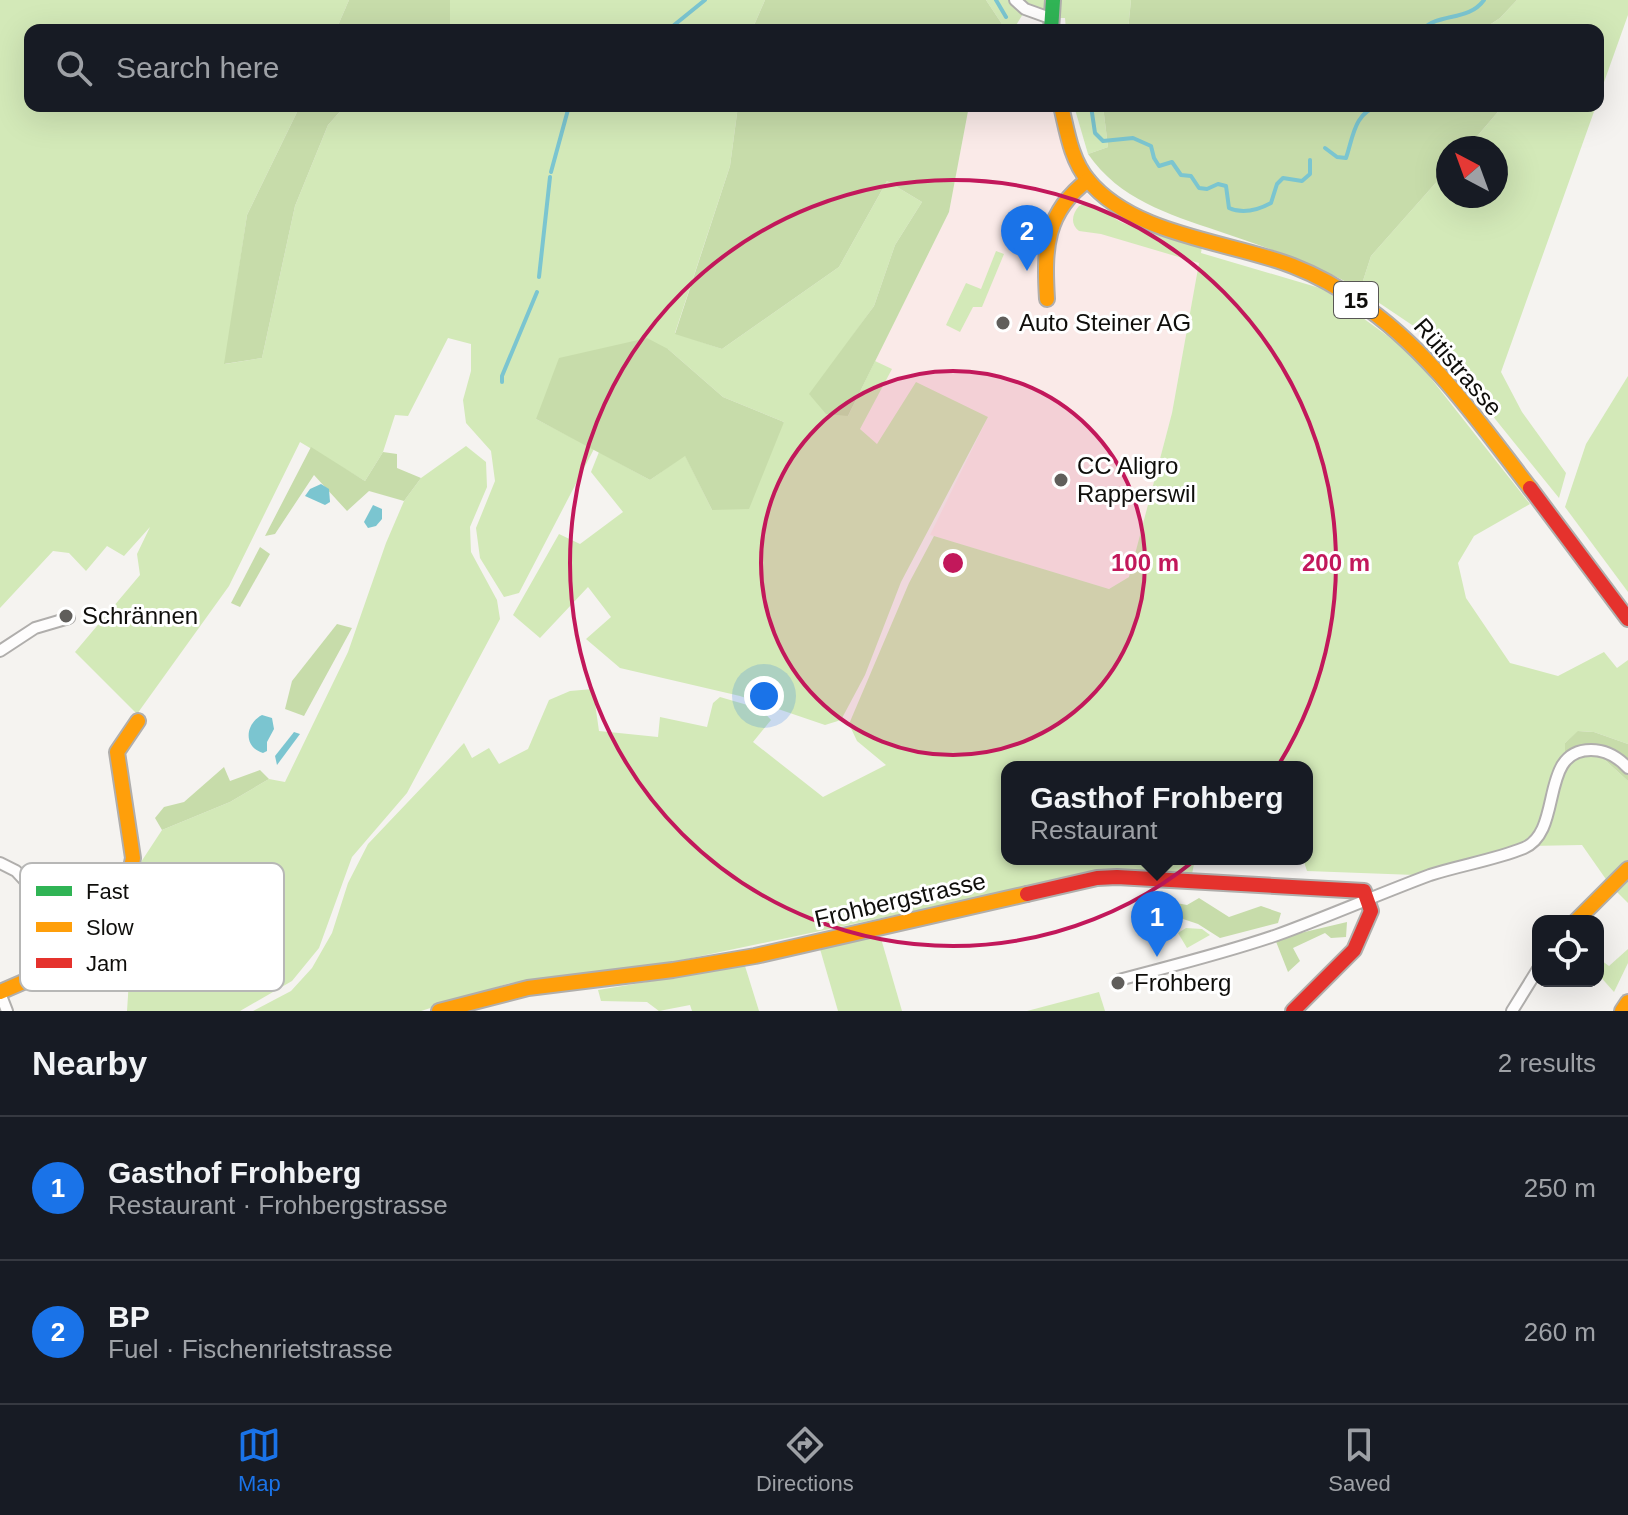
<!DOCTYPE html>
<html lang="en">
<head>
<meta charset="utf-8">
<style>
	:root { --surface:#171b24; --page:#20242c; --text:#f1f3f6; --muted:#9ea1a6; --line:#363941; --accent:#1a73e8 }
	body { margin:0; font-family:Helvetica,sans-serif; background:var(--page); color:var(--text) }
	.controls { position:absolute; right:24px; bottom:24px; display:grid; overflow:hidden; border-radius:16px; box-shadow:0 8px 32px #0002 }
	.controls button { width:72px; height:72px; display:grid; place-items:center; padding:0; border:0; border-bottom:2px solid var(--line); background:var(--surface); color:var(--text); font:40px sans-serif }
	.compass { position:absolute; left:1436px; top:136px; width:72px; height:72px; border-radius:50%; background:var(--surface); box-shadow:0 8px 32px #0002; rotate:319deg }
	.you { position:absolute; left:764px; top:696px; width:28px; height:28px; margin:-20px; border:6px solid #fff; border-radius:50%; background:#1a73e8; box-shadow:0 0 0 12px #1a73e833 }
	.badge { display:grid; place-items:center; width:52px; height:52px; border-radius:50%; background:var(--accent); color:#fff; font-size:26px; font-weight:700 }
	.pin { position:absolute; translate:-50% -66px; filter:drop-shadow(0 2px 4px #0008) }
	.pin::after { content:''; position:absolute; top:42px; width:28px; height:24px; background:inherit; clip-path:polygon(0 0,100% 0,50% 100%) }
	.popup { position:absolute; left:1001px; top:761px; width:312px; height:104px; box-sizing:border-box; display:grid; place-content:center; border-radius:16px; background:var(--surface); filter:drop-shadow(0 2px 6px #0005); font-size:26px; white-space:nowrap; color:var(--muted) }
	.popup b { font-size:30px; color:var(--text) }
	.popup::after { content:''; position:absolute; left:50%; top:100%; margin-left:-16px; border:16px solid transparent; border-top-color:var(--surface) }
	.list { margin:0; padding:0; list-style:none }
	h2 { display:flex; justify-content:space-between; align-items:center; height:104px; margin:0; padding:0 32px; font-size:34px }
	h2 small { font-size:26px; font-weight:400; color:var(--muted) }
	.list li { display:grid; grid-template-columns:52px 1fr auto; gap:24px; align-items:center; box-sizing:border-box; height:144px; padding:0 32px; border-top:2px solid var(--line) }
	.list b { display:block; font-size:30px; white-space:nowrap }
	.list p { margin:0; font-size:26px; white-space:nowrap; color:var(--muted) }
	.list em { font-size:26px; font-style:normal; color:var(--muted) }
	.icon { flex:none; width:44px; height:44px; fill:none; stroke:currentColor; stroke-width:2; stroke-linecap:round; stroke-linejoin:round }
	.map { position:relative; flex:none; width:1628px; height:1011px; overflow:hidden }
	.search { position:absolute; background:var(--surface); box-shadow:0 8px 32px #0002; left:24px; right:24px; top:24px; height:88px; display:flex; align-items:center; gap:20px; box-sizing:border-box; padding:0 28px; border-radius:16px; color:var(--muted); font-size:30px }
	.sheet { height:392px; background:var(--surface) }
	nav { display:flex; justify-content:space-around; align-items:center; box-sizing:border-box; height:112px; border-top:2px solid var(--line); background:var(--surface); font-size:22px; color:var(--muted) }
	nav a { display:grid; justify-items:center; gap:4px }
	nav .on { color:var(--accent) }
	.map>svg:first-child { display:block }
	.commercial { fill:#faeae8 }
	.green { fill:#d3e9b8 }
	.forest { fill:#c7dcaa }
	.water { fill:#7bc5d0 }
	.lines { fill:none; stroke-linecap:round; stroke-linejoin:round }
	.stream { stroke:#7bc5d0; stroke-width:4 }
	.street-casing { stroke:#b0aeac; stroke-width:14 }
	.fast-casing { stroke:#b0aeac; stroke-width:18 }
	.slow-casing { stroke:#b0aeac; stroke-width:18 }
	.jam-casing { stroke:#b0aeac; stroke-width:18 }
	.street { stroke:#fefdfd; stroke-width:10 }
	.fast { stroke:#30b455; stroke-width:14 }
	.slow { stroke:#ff9f0a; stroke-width:14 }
	.jam { stroke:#e5322d; stroke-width:14 }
	.ring { fill:none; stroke:#c2185b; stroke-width:4 }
	.poi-dot { fill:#605e5b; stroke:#fff; stroke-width:3 }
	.labels { text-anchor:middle; stroke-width:6; stroke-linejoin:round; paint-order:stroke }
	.shield { fill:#fff; stroke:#575654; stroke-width:2 }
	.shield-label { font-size:22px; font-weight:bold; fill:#0f0e0b }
	.poi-label { font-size:24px; fill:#0f0e0b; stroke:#fff; text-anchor:start }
	.street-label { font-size:24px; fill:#0f0e0b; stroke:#fff }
	.key { fill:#fff; stroke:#b7b7b6; stroke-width:2 }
	.key-label { font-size:22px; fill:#0f0e0b }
	.centre { fill:#c2185b; stroke:#fff; stroke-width:4 }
	.ring-label { font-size:24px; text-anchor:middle; font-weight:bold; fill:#c2185b; stroke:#fff; stroke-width:6; stroke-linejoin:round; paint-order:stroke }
</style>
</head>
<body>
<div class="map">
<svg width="1628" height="1011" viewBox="0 0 1628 1011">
	<rect width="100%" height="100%" fill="#f5f3f0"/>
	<polygon class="commercial" points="969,106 1051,106 1068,164 1077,184 1100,207 1132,227 1201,253 1172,413 1129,577 1109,589 930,535 988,417 877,445 860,429 891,370 875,361 949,212"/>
	<g class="green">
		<polygon points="0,0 349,0 336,30 30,30 30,106 300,106 247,215 225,364 262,358 295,206 328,125 345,106 738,106 730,166 675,333 722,349 839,267 887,181 922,202 895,245 874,306 810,395 848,416 875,361 892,369 860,429 877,444 916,382 988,417 901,582 865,675 841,720 825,725 740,696 620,668 586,639 611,617 588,587 540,638 513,615 559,534 580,544 623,512 591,472 599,452 650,480 685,455 712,510 784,422 723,397 668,349 536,419 594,449 519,593 504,597 480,558 476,528 495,481 491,451 466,423 463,400 471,371 471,344 448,338 408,416 395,415 383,452 365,481 300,442 229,586 137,714 75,652 140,575 137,554 150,527 124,556 107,546 86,571 69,553 53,551 0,608"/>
		<polygon points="450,0 765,0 752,30 450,30"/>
		<polygon points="986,0 1131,0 1128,30 1066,30 1065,18 1050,18 1026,9 1013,30 1006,30"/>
		<polygon points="1517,0 1628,0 1628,15 1598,99 1598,30 1482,30 1500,18"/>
		<polygon points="1074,106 1103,106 1108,147 1088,154"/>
		<polygon points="1503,106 1596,106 1501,372 1522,412 1566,473 1559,498 1454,368 1415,327 1360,290 1371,256 1448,169 1448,196 1496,196 1496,148 1467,148"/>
		<path d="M1084 204C1099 204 1110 217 1123 223 1149 233 1175 241 1202 247L1201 253 1323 289 1411 353 1530 504 1474 536 1458 563 1466 598 1510 663 1558 676 1604 652 1617 668 1628 660V744L1594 732 1579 731 1565 743 1566 759 1594 750 1628 781V903L1610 885 1582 845 1529 846 1415 875 1307 871 1303 859H1307V767H1007V859H1195L1192 874 1100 872 649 967 510 983 421 1011H253L291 991 312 968 332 933 348 883 368 844 464 743 472 758 489 748 499 764 528 749 549 700 570 691 593 689 599 731 658 737 660 717 707 727 713 703 720 697 761 709 771 720 753 742 823 797 886 765 857 741 849 724 909 583 934 536 1109 589 1129 577 1172 413 1199 263 1101 234 1079 231C1070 224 1072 214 1079 206Z"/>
		<polygon points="996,251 1004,254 982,307 973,307 960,332 946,325 966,283 981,289"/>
		<polygon points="1628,376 1628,592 1565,507 1586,444"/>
		<path d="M466 446 486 462 487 487 470 527 471 552 497 600 500 619 407 793 352 857 319 948 292 981 240 1011H127C129 984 131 956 118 932L123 908 141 862 162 830 230 802 269 779 285 782 348 652 386 543 404 501 421 478Z"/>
		<polygon points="1186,928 1202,929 1210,935 1187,948 1178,933"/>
		<polygon points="880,935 902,1011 838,1011 820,949"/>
		<polygon points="1628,949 1628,963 1614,992 1598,974 1598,958 1609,966"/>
		<polygon points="745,966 759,1011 692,1011 690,1005 659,1011 647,1002 601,1001 598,990"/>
		<polygon points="1099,992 1105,1011 1027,1011"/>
	</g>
	<g class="forest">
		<polygon points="349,0 450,0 450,30 336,30"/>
		<polygon points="765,0 986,0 1006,30 752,30"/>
		<polygon points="1131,0 1517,0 1500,18 1482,30 1128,30"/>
		<polygon points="300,106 345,106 328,125 295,206 262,358 224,364 247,215"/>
		<polygon points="738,106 969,106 949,212 848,416 826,414 809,394 874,306 895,245 922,202 887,181 839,267 722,349 675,334 730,166"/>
		<path d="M1103 106H1503L1467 148H1448V169L1371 256 1360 290C1316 263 1267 248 1218 231 1168 214 1119 199 1088 154L1108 147Z"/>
		<polygon points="647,338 668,349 723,397 784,422 749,509 712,510 685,456 650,480 536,419 559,358"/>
		<polygon points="311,447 365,481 383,452 397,454 397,468 421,478 404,501 369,491 347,511 314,475 275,534 265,536"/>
		<polygon points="260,547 270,554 240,607 231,603"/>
		<polygon points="337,624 352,628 304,716 285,709 292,681"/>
		<polygon points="1578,731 1594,732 1628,744 1628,781 1594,750 1565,760 1565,743"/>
		<polygon points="224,767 230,781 260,770 269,779 230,802 162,830 155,818 164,807 184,802"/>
		<polygon points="1199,898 1229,917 1261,906 1281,913 1278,923 1220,938 1198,924 1168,914 1176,903 1187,905"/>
		<polygon points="1347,922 1346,937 1331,938 1325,933 1293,948 1300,961 1288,972 1275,939"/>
	</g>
	<g class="water">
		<polygon points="321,484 329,489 330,502 325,505 305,496 310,489"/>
		<polygon points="373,505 382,509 382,519 376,526 368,528 364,522"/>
		<path d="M262 715 272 718 274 729 267 742V751L263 753C243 747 245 724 262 715Z"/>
		<polygon points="294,732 300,734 277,765 275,756"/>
	</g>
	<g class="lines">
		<g class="stream">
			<polyline points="996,0 1006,17"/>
			<polyline points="668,30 705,0"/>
			<path d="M1422 30C1439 12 1468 22 1484 0"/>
			<path d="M1091 106 1095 133 1103 141 1133 138 1151 146 1154 158 1159 166 1172 162 1181 175 1191 176 1199 188 1207 189 1218 184 1226 186 1229 208C1242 214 1258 210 1271 203L1277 184 1283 178 1302 181 1310 174V160"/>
			<path d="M1325 148 1337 157 1346 158C1353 138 1354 112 1379 106"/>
			<polyline points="551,172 569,106"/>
			<polyline points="539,277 550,177"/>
			<polyline points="502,382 502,376 537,292"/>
		</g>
		<defs>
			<g id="street">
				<polyline points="1015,0 1025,9 1050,18"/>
				<polyline points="0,651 35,628 69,618"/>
				<polyline points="0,863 16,871 29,885 60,965"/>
				<path d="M1119 980C1171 966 1225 953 1277 935 1329 916 1379 894 1430 875 1461 865 1494 860 1524 848 1564 831 1538 750 1591 750 1606 750 1618 757 1628 768"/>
				<polyline points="0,993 7,1011"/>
				<polyline points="1512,1011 1538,969"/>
			</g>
			<polyline id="fast" points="1051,30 1053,0"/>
			<g id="slow">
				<path d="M1061 106C1067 131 1071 160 1088 180 1134 236 1229 241 1293 266 1316 275 1338 287 1357 301 1429 349 1478 421 1530 488"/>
				<path d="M1047 299C1044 249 1045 212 1088 180"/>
				<polyline points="1576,921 1628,869"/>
				<polyline points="0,992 88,954 107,941 111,934 124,901 133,858 117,752 138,721"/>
				<polyline points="439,1011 528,988 673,970 755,956 1027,894"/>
				<polyline points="1622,1011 1628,1002"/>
			</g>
			<g id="jam">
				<polyline points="1530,488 1628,619"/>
				<polyline points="1027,894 1097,878 1117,877 1364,891 1371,911 1354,950 1293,1011"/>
			</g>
		</defs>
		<use href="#street" class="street-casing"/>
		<use href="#fast" class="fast-casing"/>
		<use href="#slow" class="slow-casing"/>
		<use href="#jam" class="jam-casing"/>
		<use href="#street" class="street"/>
		<use href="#fast" class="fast"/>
		<use href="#slow" class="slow"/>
		<use href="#jam" class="jam"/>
	</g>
	<circle cx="953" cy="563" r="192" fill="#c2185b" fill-opacity=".12"/>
	<g class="ring">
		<circle cx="953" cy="563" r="192"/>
		<circle cx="953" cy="563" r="383"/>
	</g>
	<g class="poi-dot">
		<circle cx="1003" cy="323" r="8"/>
		<circle cx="1061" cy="480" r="8"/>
		<circle cx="66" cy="616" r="8"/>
		<circle cx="1118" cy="983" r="8"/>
	</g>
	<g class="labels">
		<rect class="shield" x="1334" y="282" width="44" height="36" rx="6"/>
		<g class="shield-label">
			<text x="1356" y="308">15</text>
		</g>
		<g class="poi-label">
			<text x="1019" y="331">Auto Steiner AG</text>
			<text x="1077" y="474">CC Aligro<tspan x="1077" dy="28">Rapperswil</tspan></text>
			<text x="82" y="624">Schrännen</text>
			<text x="1134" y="991">Frohberg</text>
		</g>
		<g class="street-label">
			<text transform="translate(1458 367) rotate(49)" y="8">Rütistrasse</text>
			<text transform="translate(900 900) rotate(-13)" y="8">Frohbergstrasse</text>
		</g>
	</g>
	<rect x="20" y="863" width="264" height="128" rx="12" class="key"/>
	<rect x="36" y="886" width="36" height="10" fill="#30b455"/>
	<rect x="36" y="922" width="36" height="10" fill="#ff9f0a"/>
	<rect x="36" y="958" width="36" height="10" fill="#e5322d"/>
	<g class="key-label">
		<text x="86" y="899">Fast</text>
		<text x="86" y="935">Slow</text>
		<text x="86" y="971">Jam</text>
	</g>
	<circle cx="953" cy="563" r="12" class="centre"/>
	<g class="ring-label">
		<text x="1145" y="571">100 m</text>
		<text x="1336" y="571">200 m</text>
	</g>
</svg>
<div class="controls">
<button><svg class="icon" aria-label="locate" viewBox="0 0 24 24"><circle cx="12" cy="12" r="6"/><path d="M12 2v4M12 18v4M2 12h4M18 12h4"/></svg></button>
</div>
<svg class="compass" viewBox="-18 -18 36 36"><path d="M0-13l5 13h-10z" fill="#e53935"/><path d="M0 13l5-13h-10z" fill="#9ea1a6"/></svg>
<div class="you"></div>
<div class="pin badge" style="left:1157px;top:957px">1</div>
<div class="popup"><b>Gasthof Frohberg</b>Restaurant</div>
<div class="pin badge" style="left:1027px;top:271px">2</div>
<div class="search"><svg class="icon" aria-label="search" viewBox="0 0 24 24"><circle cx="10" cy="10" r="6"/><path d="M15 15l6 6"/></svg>Search here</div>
</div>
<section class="sheet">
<h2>Nearby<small>2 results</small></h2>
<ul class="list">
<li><span class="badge">1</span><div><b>Gasthof Frohberg</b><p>Restaurant · Frohbergstrasse</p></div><em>250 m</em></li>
<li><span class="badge">2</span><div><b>BP</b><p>Fuel · Fischenrietstrasse</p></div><em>260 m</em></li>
</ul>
</section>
<nav>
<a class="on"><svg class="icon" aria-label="map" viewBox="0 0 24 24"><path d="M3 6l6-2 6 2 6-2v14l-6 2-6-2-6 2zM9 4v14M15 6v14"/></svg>Map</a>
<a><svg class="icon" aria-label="directions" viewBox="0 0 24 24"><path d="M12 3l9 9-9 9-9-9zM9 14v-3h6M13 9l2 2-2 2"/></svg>Directions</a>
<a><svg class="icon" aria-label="saved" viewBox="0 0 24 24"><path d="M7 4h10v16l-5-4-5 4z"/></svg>Saved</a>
</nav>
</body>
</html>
